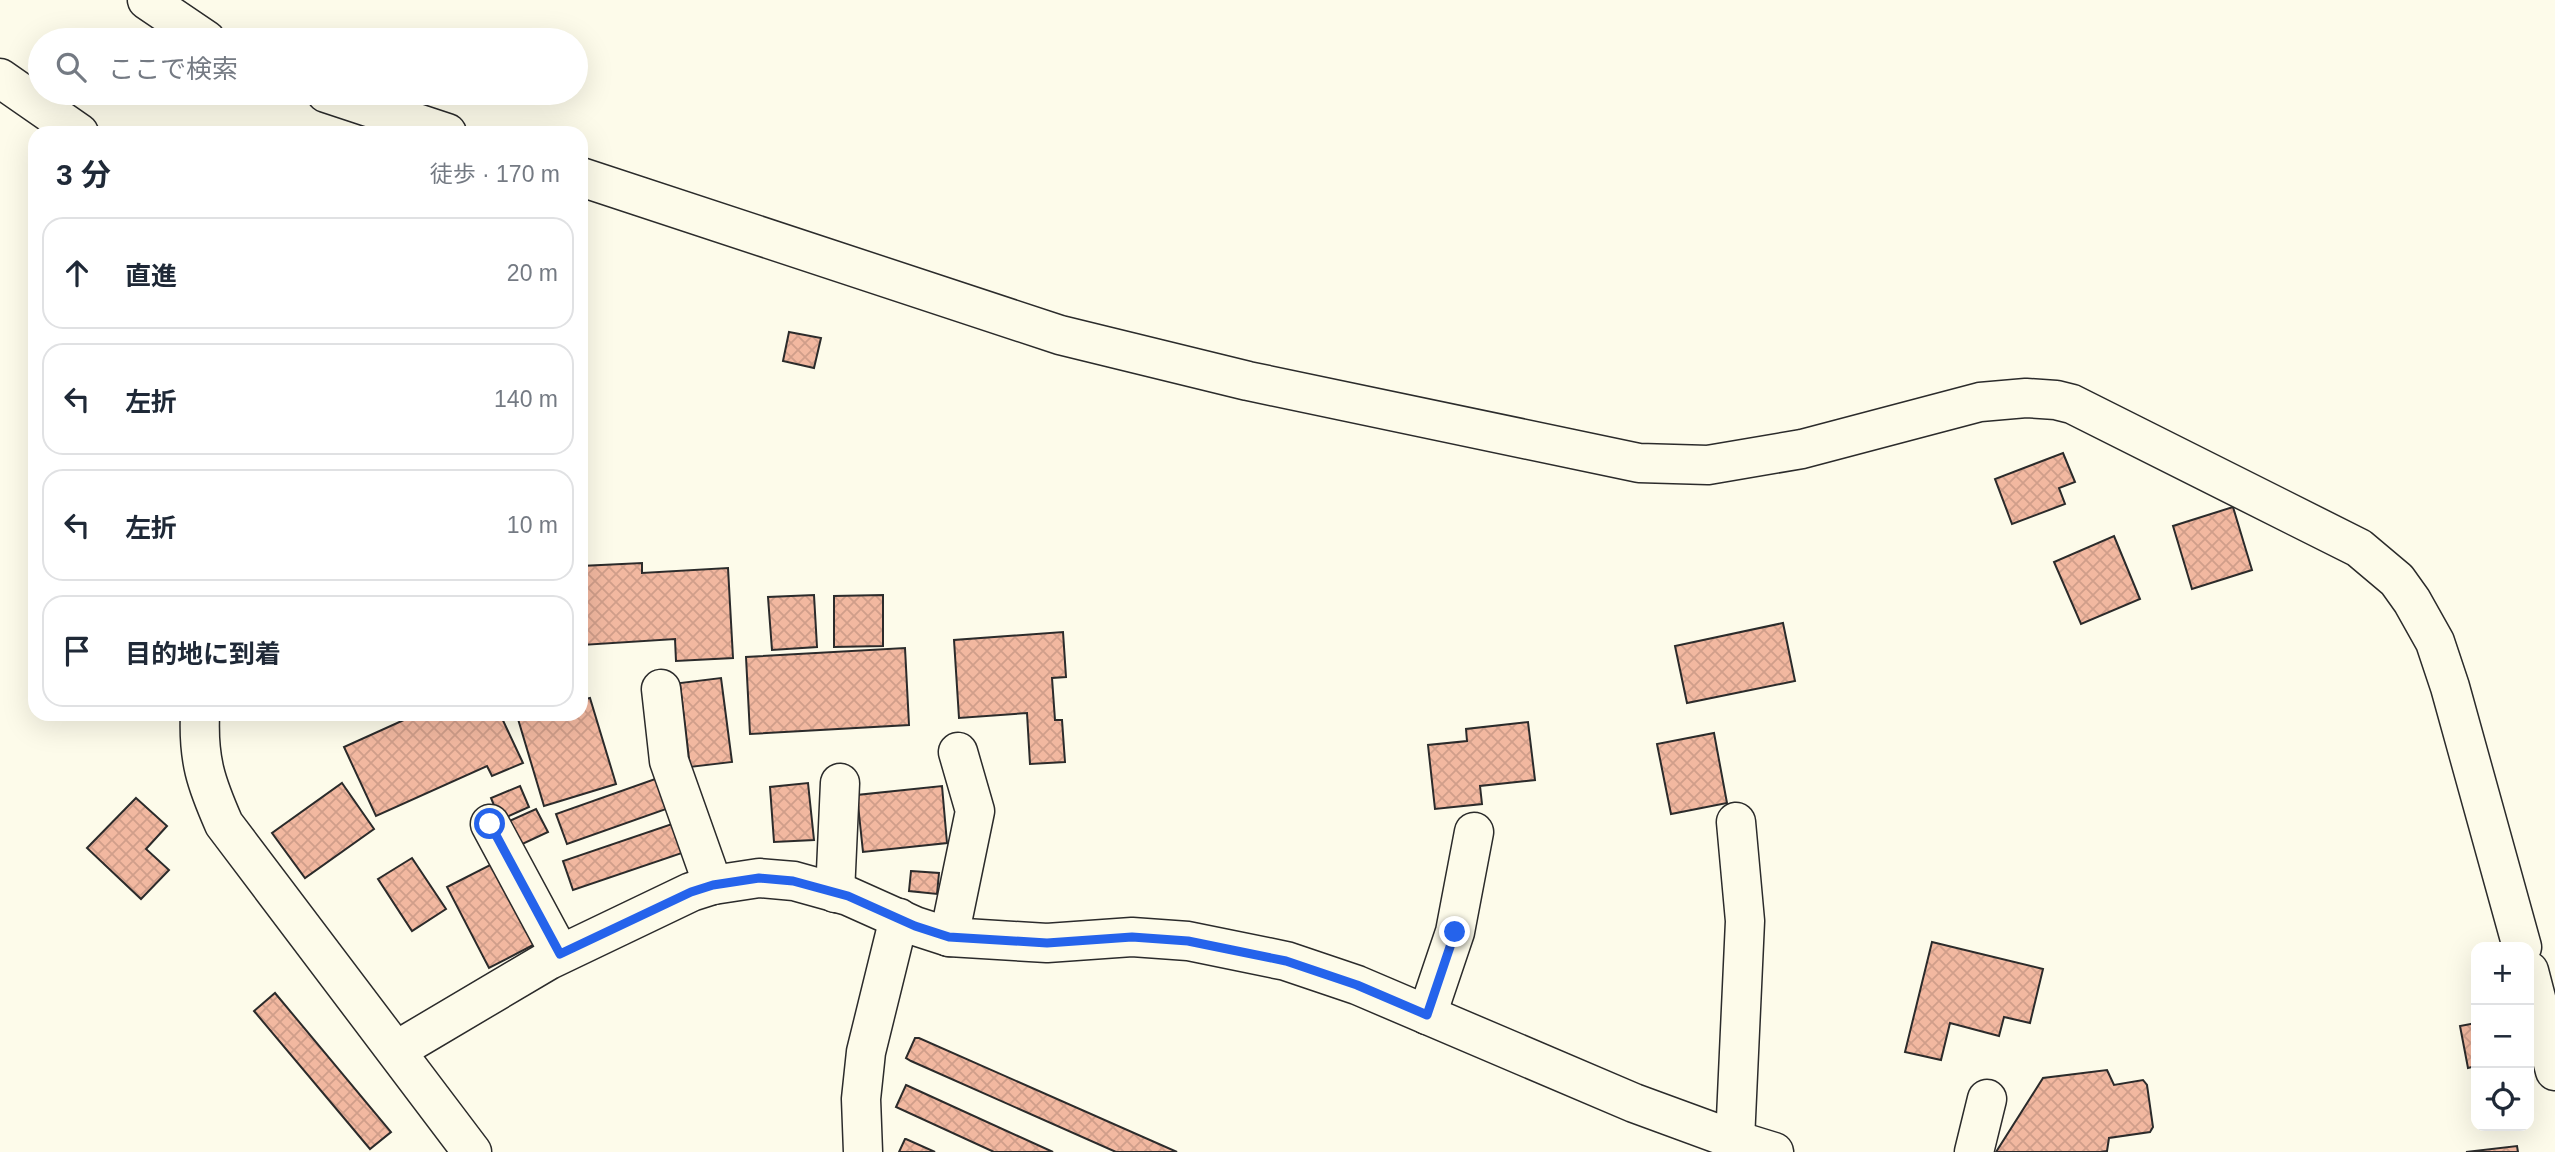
<!DOCTYPE html>
<html lang="ja">
<head>
<meta charset="utf-8">
<style>
	:root { --surface:#fff; --page:#f2f2f3; --text:#1f2937; --muted:#747a83; --line:#e0e1e3 }
	body { margin:0; font-family:Arial,"Noto Sans JP",sans-serif; background:var(--page); color:var(--text) }
	.controls { position:absolute; right:21px; bottom:21px; display:grid; overflow:hidden; border-radius:14px; box-shadow:0 7px 28px #0002 }
	.controls button { width:63px; height:63px; display:grid; place-items:center; padding:0; border:0; border-bottom:2px solid var(--line); background:var(--surface); color:var(--text); font:35px sans-serif }
	.stop { position:absolute; width:21px; height:21px; margin:-16px; border:5px solid #2563eb; border-radius:50%; background:#fff }
	.stop.end { background:#2563eb; border-color:#fff; box-shadow:0 2px 7px #0008 }
	.list { margin:0; padding:0; list-style:none }
	h2 { display:flex; justify-content:space-between; align-items:center; height:91px; margin:0; padding:0 28px; font-size:30px }
	h2 small { font-size:23px; font-weight:400; color:var(--muted) }
	.list li { display:grid; grid-template-columns:46px 1fr auto; gap:21px; align-items:center; box-sizing:border-box; height:112px; margin:0 14px 14px; padding:0 14px; border:2px solid var(--line); border-radius:21px }
	.list b { display:block; font-size:26px; white-space:nowrap }
	.list em { font-size:23px; font-style:normal; color:var(--muted) }
	.icon { flex:none; width:38px; height:38px; fill:none; stroke:currentColor; stroke-width:2; stroke-linecap:round; stroke-linejoin:round }
	.map { position:relative; flex:none; width:2555px; height:1152px; overflow:hidden }
	.search { position:absolute; background:var(--surface); box-shadow:0 7px 28px #0002; left:28px; top:28px; width:560px; height:77px; display:flex; align-items:center; gap:18px; box-sizing:border-box; padding:0 24px; border-radius:38px; color:var(--muted); font-size:26px }
	.panel { position:absolute; background:var(--surface); box-shadow:0 7px 28px #0002; left:28px; top:126px; width:560px; height:595px; border-radius:21px }
	.map>svg:first-child { display:block }
	.building { fill:url(#building-cross-hatch); stroke:#2b2b2b; stroke-width:2 }
	.lines { fill:none; stroke-linecap:round; stroke-linejoin:round }
	.minor-casing { stroke:#2b2b2b; stroke-width:41 }
	.minor { stroke:#fdfbea; stroke-width:38 }
	.route { stroke:#2563eb; stroke-width:9 }
</style>
</head>
<body>
<div class="map">
<svg width="2555" height="1152" viewBox="0 0 2555 1152">
	<defs>
		<pattern id="building-cross-hatch" width="8" height="8" patternUnits="userSpaceOnUse" patternTransform="scale(1.75)"><rect width="8" height="8" fill="#f2b8a0"/><path d="M0 0l8 8M0 8l8-8" fill="none" stroke="#d09e8a"/></pattern>
	</defs>
	<rect width="100%" height="100%" fill="#fdfbea"/>
	<g class="building">
		<polygon points="789,332 821,338 814,368 783,361"/>
		<polygon points="2063,453 2075,482 2059,488 2065,504 2012,524 1995,479"/>
		<polygon points="2233,507 2252,570 2192,589 2173,526"/>
		<polygon points="2114,536 2140,599 2081,624 2054,562"/>
		<polygon points="642,563 642,573 728,568 733,658 676,661 675,639 582,645 581,566"/>
		<polygon points="814,595 817,647 772,650 768,597"/>
		<polygon points="883,595 883,646 834,647 834,596"/>
		<polygon points="1783,623 1795,681 1687,703 1675,646"/>
		<polygon points="1063,632 1066,677 1052,678 1055,720 1062,720 1065,762 1030,764 1027,713 959,718 954,640"/>
		<polygon points="905,648 909,725 750,734 746,657"/>
		<polygon points="721,678 732,762 690,767 680,683"/>
		<polygon points="590,698 616,784 544,806 518,719 535,714 581,714 581,700"/>
		<polygon points="417,714 500,714 523,763 492,776 487,766 376,816 344,747"/>
		<polygon points="1528,722 1535,780 1480,786 1482,804 1435,809 1428,745 1467,741 1466,729"/>
		<polygon points="1714,733 1727,803 1671,814 1657,744"/>
		<polygon points="658,778 669,808 567,844 556,814"/>
		<polygon points="342,783 374,829 305,878 272,833"/>
		<polygon points="808,783 814,840 774,842 770,787"/>
		<polygon points="520,786 529,807 500,820 491,798"/>
		<polygon points="942,786 947,843 863,852 857,795"/>
		<polygon points="136,798 167,826 146,849 169,870 141,899 87,848"/>
		<polygon points="536,809 548,832 516,847 505,823"/>
		<polygon points="675,823 685,852 573,890 563,861"/>
		<polygon points="412,858 446,909 412,931 378,879"/>
		<polygon points="494,863 537,943 489,968 447,887"/>
		<polygon points="911,871 939,873 937,894 909,891"/>
		<polygon points="1932,942 2043,969 2030,1023 2004,1017 1999,1036 1950,1023 1941,1060 1905,1052"/>
		<polygon points="275,993 391,1132 370,1149 254,1011"/>
		<polygon points="2476,1023 2476,1066 2468,1068 2460,1026"/>
		<polygon points="915,1038 919,1038 1177,1152 1116,1152 911,1061 906,1058"/>
		<polygon points="2107,1070 2114,1085 2143,1080 2147,1085 2153,1127 2150,1132 2109,1138 2107,1151 2100,1152 1996,1152 2043,1078"/>
		<polygon points="906,1085 1053,1152 994,1152 896,1107"/>
		<polygon points="905,1139 906,1139 935,1152 899,1152"/>
		<polygon points="2517,1146 2518,1152 2466,1152"/>
	</g>
	<g class="lines">
		<defs>
			<g id="minor">
				<polyline points="147,0 206,40"/>
				<polyline points="0,78 79,133"/>
				<polyline points="326,93 447,133"/>
				<polyline points="581,177 1060,335 1248,381 1639,463 1708,465 1802,449 1980,402 2026,398 2056,400 2072,404 2359,548 2397,580 2412,601 2435,642 2450,687 2522,947"/>
				<polyline points="661,689 669,761 713,885"/>
				<path d="M200 714C198 760 206 783 224 824L472 1152"/>
				<polyline points="490,824 560,954"/>
				<polyline points="835,893 840,783"/>
				<polyline points="949,937 975,811 958,752"/>
				<polyline points="2529,971 2555,1071"/>
				<polyline points="1427,1015 1455,932 1474,832"/>
				<polyline points="397,1050 549,960 691,892 713,885 759,878 794,881 848,896 915,926 949,937 1047,943 1132,937 1188,941 1286,961 1357,985 1634,1103 1735,1140 1774,1152"/>
				<polyline points="1735,1140 1745,921 1736,822"/>
				<polyline points="863,1152 861,1099 866,1052 899,918"/>
				<polyline points="1974,1152 1987,1099"/>
			</g>
		</defs>
		<use href="#minor" class="minor-casing"/>
		<use href="#minor" class="minor"/>
	</g>
	<g class="lines">
		<polyline class="route" points="490,824 560,954 691,892 713,885 759,878 793,881 848,896 915,926 949,937 1047,943 1132,937 1188,941 1286,961 1357,985 1427,1015 1455,932"/>
	</g>
</svg>
<div class="controls">
<button>+</button>
<button>−</button>
<button><svg class="icon" aria-label="locate" viewBox="0 0 24 24"><circle cx="12" cy="12" r="6"/><path d="M12 2v4M12 18v4M2 12h4M18 12h4"/></svg></button>
</div>
<div class="stop" style="left:490px;top:824px"></div>
<div class="stop end" style="left:1455px;top:932px"></div>
<div class="search"><svg class="icon" aria-label="search" viewBox="0 0 24 24"><circle cx="10" cy="10" r="6"/><path d="M15 15l6 6"/></svg>ここで検索</div>
<section class="panel">
<h2>3 分<small>徒歩 · 170 m</small></h2>
<ul class="list">
<li><svg class="icon" aria-label="ahead" viewBox="0 0 24 24"><path d="M12 20V5M6 11l6-6 6 6"/></svg><div><b>直進</b></div><em>20 m</em></li>
<li><svg class="icon" aria-label="left" viewBox="0 0 24 24"><path d="M17 20v-9H6M10 6l-5 5 5 5"/></svg><div><b>左折</b></div><em>140 m</em></li>
<li><svg class="icon" aria-label="left" viewBox="0 0 24 24"><path d="M17 20v-9H6M10 6l-5 5 5 5"/></svg><div><b>左折</b></div><em>10 m</em></li>
<li><svg class="icon" aria-label="arrive" viewBox="0 0 24 24"><path d="M6 21V4h12l-3 4 3 4H6"/></svg><div><b>目的地に到着</b></div></li>
</ul>
</section>
</div>
</body>
</html>
